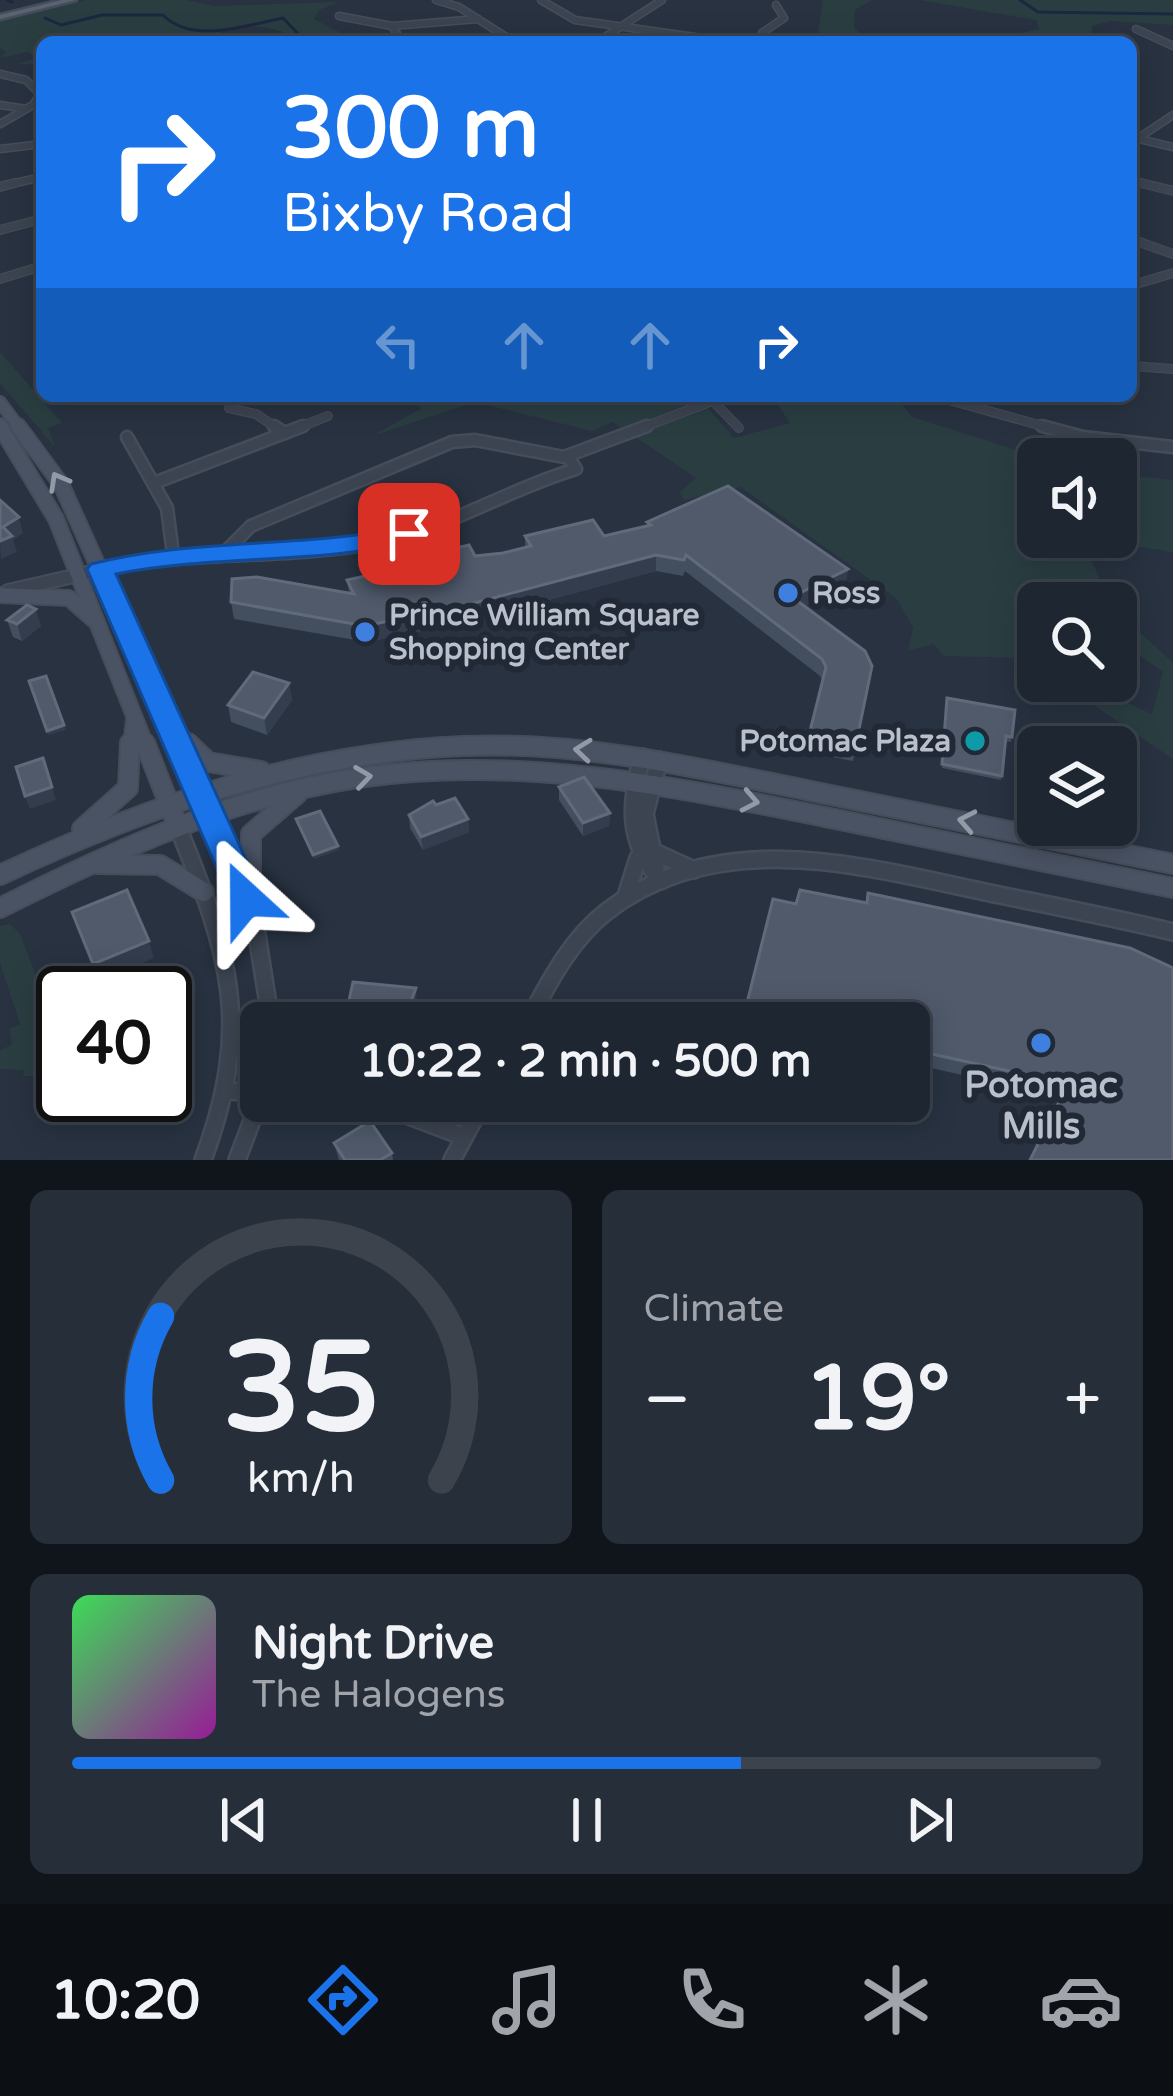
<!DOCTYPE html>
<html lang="en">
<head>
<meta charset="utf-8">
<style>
	body { margin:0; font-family:"Varela Round",sans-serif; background:#262e39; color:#f1f3f6; height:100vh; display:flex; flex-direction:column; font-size:45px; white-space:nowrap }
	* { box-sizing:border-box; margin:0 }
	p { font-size:39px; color:#a1a5ab }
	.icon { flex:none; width:66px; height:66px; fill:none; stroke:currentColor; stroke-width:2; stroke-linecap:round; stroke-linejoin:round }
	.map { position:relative; height:1160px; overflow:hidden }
	.side { display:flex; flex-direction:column; gap:30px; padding:30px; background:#10151b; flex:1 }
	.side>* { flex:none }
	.hud { position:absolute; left:36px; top:36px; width:1101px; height:366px; border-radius:18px; box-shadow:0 6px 30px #0003,0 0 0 3px #3c434d; background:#1a73e8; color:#fff; overflow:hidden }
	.tools { position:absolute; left:1017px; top:438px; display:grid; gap:24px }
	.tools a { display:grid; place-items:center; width:120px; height:120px; border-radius:18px; background:#1e2631; box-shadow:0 6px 30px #0003,0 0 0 3px #3c434d; font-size:60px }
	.speed { position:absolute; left:36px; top:966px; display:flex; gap:24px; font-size:60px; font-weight:700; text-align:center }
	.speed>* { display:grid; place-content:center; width:156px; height:156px; border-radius:50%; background:#1e2631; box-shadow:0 6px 30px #0003,0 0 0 3px #3c434d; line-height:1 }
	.speed .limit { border:6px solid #111; border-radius:18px; background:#fff; color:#111 }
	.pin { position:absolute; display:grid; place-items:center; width:102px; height:102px; color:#fff; margin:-51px; border-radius:24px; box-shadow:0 6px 18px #0006 }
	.me { position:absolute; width:132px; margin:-66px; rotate:336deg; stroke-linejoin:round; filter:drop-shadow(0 0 9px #0008) }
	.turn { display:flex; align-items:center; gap:42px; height:252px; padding:0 48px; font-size:54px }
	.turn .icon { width:156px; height:156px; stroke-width:2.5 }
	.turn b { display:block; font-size:84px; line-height:102px }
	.lanes { display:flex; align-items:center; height:114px; padding:0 48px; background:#0003; justify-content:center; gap:60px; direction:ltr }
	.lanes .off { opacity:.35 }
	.big { font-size:90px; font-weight:700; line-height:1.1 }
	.side .tile { flex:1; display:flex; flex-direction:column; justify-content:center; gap:18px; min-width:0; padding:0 42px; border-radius:18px; background:#262e39 }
	.side .dial { align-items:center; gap:0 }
	.dial svg { height:312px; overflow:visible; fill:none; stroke:#3c434d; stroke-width:7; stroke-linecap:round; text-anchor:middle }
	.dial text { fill:#f1f3f6; stroke:none }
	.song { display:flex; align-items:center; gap:36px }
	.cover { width:144px; height:144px; border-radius:18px; background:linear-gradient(135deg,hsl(130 70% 55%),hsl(300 70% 35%)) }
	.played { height:12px; border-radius:6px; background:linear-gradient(90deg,#1a73e8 65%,#3c434d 65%) }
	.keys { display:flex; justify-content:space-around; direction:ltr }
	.heat { display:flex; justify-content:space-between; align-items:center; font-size:66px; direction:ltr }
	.side .tiles { flex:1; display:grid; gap:30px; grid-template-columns:1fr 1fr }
	.tile:last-child { grid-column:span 2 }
	.trip { position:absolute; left:240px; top:1002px; width:690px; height:120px; border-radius:18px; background:#1e2631; box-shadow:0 6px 30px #0003,0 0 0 3px #3c434d; font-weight:700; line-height:120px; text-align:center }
	.tab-bar { display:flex; height:192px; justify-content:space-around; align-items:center; background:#0c0f14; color:#a1a5ab }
	.tab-bar .icon { width:84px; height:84px }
	.tab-bar .current { color:#1a73e8 }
	.tab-bar b { font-size:54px; color:#f1f3f6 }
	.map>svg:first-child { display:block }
	.green { fill:#2a3e42 }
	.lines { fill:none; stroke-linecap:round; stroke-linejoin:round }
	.stream { stroke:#1b283f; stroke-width:3 }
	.minor-far2-casing { stroke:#464d5a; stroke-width:9 }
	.minor-far1-casing { stroke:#464d5a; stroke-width:10 }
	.minor-casing { stroke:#464d5a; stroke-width:15 }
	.tertiary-far1-casing { stroke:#464d5a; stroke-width:16 }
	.tertiary-casing { stroke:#464d5a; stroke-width:20 }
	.secondary-far2-casing { stroke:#464d5a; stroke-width:14 }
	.secondary-far1-casing { stroke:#464d5a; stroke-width:18 }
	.secondary-casing { stroke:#464d5a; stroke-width:22 }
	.primary-casing { stroke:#464d5a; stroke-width:5 }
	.minor-far2 { stroke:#3c4451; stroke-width:6 }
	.minor-far1 { stroke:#3c4451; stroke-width:8 }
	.minor { stroke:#3c4451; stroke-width:10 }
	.tertiary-far1 { stroke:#3c4451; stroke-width:12 }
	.tertiary { stroke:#3c4451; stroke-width:15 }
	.secondary-far2 { stroke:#4a5364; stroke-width:10 }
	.secondary-far1 { stroke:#4a5364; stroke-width:14 }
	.secondary { stroke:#4a5364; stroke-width:18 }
	.primary { fill:#5a6371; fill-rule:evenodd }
	.wall { fill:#434e5f }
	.shaded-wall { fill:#333d4e }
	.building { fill:#505a6b; stroke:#606a7a; stroke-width:3 }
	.oneway { stroke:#9299a7 }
	.route { fill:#1a73e8; stroke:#114b97; stroke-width:3 }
	.shop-dot { fill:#3f7fe0; stroke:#212936; stroke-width:4.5 }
	.culture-dot { fill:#0f9aa8; stroke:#212936; stroke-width:4.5 }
	.labels { text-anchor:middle; stroke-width:12; stroke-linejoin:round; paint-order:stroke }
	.poi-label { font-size:30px; font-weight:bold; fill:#b9bfcb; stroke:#212936; text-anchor:start }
	.near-poi-label { font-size:36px; font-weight:bold; fill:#b9bfcb; stroke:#212936 }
</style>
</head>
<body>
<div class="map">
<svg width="1173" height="1160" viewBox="0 0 1173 1160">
	<rect width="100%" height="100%" fill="#283241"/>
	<g class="green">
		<path d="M85,0h101l28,6 124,-4 -19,8 -5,9 44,23h-71l-5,-10c-23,-8 -49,-9 -71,5l2,5h-171v23l-24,-1 18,-6 -8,-6 -28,6 6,-6 -6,-4v-28z"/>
		<path d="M823,0h49l-17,10 -1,17 13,15 -50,-2z"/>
		<path d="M919,0h254v25l-63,-4 -18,5v7l12,9h-127l62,-13 -3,-9z"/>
		<path d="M0,352l62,71 -14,5 7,19 -55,-64z"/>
		<path d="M399,396l29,4 270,-4 36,42 56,-15 -18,-27h123l17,21 133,42h-7v78h78v-63l57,6v72l-82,-12 1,22 19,41h-73v23l-10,7 -1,19 11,15 -13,-9 -81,-2 -11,-12 -25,7 5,-23 -16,-29 -156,-112 -57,13 -4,-8 16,-14 -83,-56 -21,9 -117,-29 -103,34 50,-28z"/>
		<path d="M1116,610l57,53v96l-115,-78h21l73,33 11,-42 -47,-34z"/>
		<path d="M10,924l10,10 43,111v32l-40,-1 2,-6 -25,-1v-18l12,-7 -3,-15 11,-5 -20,-61v-37z"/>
	</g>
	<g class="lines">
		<g class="stream">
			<path d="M7,0l5,2"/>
			<path d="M1020,0l18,12 135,2"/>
			<path d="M45,18l16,7 41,-10h61c30,30 83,10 120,3l23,24"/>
		</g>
		<g class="minor-far2-casing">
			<g id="minor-far2">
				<path d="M436,0l23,7 55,35"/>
				<path d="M541,0l34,20 155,22"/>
				<path d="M339,16l53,10 86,-7"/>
				<path d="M392,26l10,16"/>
				<path d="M1136,29l37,17"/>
				<path d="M597,42l65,-42"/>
				<path d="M761,42l1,-9 22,-15 -8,-13"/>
				<path d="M0,74l26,6 14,14 -7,11 -33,19"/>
				<path d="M0,105l26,4"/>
				<path d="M1135,138l38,9"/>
				<path d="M1137,139l36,-24"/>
				<path d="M0,149l42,-5"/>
				<path d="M1131,181l23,5"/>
				<path d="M2,186l40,-9"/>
			</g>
		</g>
		<g class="minor-far1-casing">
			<g id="minor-far1">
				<path d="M1141,183l32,8"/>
				<path d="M0,187l15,-4"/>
				<path d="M0,230l42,-11"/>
				<path d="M1131,239l42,15"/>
				<path d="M0,279l42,-13"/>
				<path d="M1133,285l40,-12"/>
				<path d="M1131,366l42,3"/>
				<path d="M935,396l118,33"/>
				<path d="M710,398l29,30"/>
				<path d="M229,408l27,6 22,15"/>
				<path d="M295,429l33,-13"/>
				<path d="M639,429l73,-28"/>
			</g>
		</g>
		<g class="minor-casing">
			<g id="minor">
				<path d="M274,426l11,7"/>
				<path d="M1042,426l41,11 90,10"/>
				<path d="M127,437l40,71 6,46"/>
				<path d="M154,483l149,-57"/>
				<path d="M226,551l25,-25 201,-84 23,-2 89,17 83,-31"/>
				<path d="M100,570c91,-20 185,-10 276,-27 70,-13 132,-54 200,-74l-8,-12"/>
			</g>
		</g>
		<g class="tertiary-far1-casing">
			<path id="tertiary-far1" d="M8,591l92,-21"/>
		</g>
		<g class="tertiary-casing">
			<g id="tertiary">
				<path d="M642,757c-13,48 -15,85 19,124"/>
				<path d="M209,815l46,107 16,101"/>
				<path d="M178,827c52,129 75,197 25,333"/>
				<path d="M648,849l46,21"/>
				<path d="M656,869l-11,-55 14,-54"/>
				<path d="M626,896l12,-38"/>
				<path d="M527,1023c21,-39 43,-83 79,-111 111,-86 254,-47 379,-20 63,13 126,25 188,40"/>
				<path d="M226,1091l35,2"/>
				<path d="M347,1101l46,9 71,27"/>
				<path d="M237,1160l24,-63"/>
				<path d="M452,1160l32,-59"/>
			</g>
		</g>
		<g class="secondary-far2-casing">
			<path id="secondary-far2" d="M0,402l20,27"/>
		</g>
		<g class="secondary-far1-casing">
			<g id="secondary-far1">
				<path d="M0,426l56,93 90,227"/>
				<path d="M18,426l43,58 118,262"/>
				<path d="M0,595l69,3 25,22"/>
				<path d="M177,732l14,14"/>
				<path d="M131,746l3,-26"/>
				<path d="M463,746h54"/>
			</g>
		</g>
		<g class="secondary-casing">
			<g id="secondary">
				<path d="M145,743l33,84"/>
				<path d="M177,743l24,53"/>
				<path d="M188,743l20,19 53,9"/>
				<path d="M82,829l46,-41 2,-45"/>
				<path d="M98,864l62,1 44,27"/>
				<path d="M0,875c147,-69 299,-122 463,-129 116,-5 230,21 343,44 122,25 245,49 367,74"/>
				<path d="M0,908c113,-57 231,-111 357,-130 161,-24 320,9 478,41 112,23 225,46 338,69"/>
				<path d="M251,910v-76l46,-40"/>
			</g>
		</g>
		<g class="primary-casing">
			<path id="primary" d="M62,0h14l-76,19v-4z"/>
		</g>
		<use href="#minor-far2" class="minor-far2"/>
		<use href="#minor-far1" class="minor-far1"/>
		<use href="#minor" class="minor"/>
		<use href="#tertiary-far1" class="tertiary-far1"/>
		<use href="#tertiary" class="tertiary"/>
		<use href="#secondary-far2" class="secondary-far2"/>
		<use href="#secondary-far1" class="secondary-far1"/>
		<use href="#secondary" class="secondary"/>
		<use href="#primary" class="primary"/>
	</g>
	<g class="wall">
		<path d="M647,522l201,47 -3,16 -40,21 67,60 -19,95 -46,-9 2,-17 14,-53 -3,-6 -135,-105 -2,5 -27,-5 -181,49 -108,22 -133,-23 -3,-17 118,-9 -2,-13 39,-9 -1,-6 118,-12 22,-5v-12h79l43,-10z"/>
		<path d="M7,620l34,6 -19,15 -9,-4z"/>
		<path d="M289,683l3,17 -25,35 -36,-13 -3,-17z"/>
		<path d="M947,698l68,12 -4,32 -6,-1 -4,39 -59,-12z"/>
		<path d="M559,787l51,26 -1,13 -26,10 -24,-36z"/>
		<path d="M436,805l32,14 1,13 -46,18 -13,-22 -1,-13z"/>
		<path d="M796,904l377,64 -112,129 -152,-34v-40h-166l1,-8z"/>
		<path d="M334,1143l58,10 1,7h-54z"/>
	</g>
	<g class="shaded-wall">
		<path d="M19,517l4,16 -10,7 4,12 -16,7 -1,-18 3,-14z"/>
		<path d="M656,555v16l-181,49 -108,22 -2,-16z"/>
		<path d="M848,569l-3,16 -55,28 2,-16z"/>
		<path d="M36,609l5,17 -19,15 -5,-17z"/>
		<path d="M289,683l3,17 -25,35 -3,-17z"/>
		<path d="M64,725l2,5 -18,5 -1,-4z"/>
		<path d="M52,787l4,13 -26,9 -5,-13z"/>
		<path d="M610,813l-1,13 -26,10v-13z"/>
		<path d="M468,819l1,13 -46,18 -2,-13z"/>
		<path d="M338,846l1,4 -25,9 -1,-4z"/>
		<path d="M149,941l5,17 -56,24 -5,-18z"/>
		<path d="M416,988l1,13 -8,22h-6z"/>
	</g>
	<g class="building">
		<path d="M728,486l120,83 -56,28 73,54 7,15 -16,78 -47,-9 17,-68 -4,-8 -136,-104 -2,5 -28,-5 -182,48 -109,23 -134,-24 1,-23 25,-2 97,17 -7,-14 41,-9 -3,-6 84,-20 6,11 28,-3 28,-7 -6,-10 68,-16 11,16 47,-11 -4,-3z"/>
		<path d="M0,500l19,17 -16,10 9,9 -12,5z"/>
		<path d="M27,605l9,4 -19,15 -10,-4z"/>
		<path d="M253,672l36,11 -25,35 -36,-13z"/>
		<path d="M46,676l18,49 -17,6 -18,-50z"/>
		<path d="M947,698l68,12 -3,27 -6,-1 -4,40 -60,-12z"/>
		<path d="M43,758l9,29 -27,9 -9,-29z"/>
		<path d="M584,777l26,36 -27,10 -24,-36z"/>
		<path d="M455,798l13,21 -47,18 -12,-22 24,-14 3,4z"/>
		<path d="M320,811l18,35 -25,9 -17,-36z"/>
		<path d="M127,890l22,51 -56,23 -21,-52z"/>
		<path d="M800,890l67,13 1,-10 262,55 43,20v192h-143l38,-76 -159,-35v-26h-63l-47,-10 -2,10h-19l-34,-8 29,-116 23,5z"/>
		<path d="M353,982l63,6 -13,35h-59z"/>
		<path d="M370,1121l22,32 -12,7h-35l-11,-17z"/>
	</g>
	<defs><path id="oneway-chevron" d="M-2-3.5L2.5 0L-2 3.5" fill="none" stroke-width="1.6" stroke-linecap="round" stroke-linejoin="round" transform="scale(3)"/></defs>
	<g class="oneway">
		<use href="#oneway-chevron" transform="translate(58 481) rotate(-119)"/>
		<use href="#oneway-chevron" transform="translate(583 750) rotate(-174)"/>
		<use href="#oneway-chevron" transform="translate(363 777) rotate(-8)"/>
		<use href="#oneway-chevron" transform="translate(750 801) rotate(11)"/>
		<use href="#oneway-chevron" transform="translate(967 821) rotate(-169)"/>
	</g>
	<path class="route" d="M409,526l13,8 -4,6c-99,25 -202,14 -302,34l148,325 -5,9h-25l-147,-339 4,-5c105,-27 213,-15 318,-38z"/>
	<g class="shop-dot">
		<circle cx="788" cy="593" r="12"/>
		<circle cx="365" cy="632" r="12"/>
		<circle cx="1041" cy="1043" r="12"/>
	</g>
	<circle class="culture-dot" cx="975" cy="741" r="12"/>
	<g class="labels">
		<g class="poi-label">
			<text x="812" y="603">Ross</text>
			<text x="389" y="625">Prince William Square<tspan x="389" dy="34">Shopping Center</tspan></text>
			<text x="951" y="751" text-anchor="end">Potomac Plaza</text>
		</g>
		<g class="near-poi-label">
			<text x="1041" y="1097">Potomac<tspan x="1041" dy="41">Mills</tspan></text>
		</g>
	</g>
</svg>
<div class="tools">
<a><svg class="icon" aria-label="sound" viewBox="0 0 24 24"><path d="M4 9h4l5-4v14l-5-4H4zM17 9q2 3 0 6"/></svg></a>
<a><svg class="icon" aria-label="search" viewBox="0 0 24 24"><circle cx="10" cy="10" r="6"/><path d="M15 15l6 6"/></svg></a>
<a><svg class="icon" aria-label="layers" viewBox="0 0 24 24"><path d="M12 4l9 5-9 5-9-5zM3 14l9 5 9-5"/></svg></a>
</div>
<div class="speed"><div class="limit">40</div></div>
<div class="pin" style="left:409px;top:534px;background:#d93025"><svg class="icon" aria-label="arrive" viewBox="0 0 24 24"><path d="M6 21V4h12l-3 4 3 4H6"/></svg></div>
<svg class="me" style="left:246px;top:899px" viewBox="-20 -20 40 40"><path d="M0-17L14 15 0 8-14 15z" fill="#1a73e8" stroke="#fff" stroke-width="4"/></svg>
<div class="trip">10:22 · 2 min · 500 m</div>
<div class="hud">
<div class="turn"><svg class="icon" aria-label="right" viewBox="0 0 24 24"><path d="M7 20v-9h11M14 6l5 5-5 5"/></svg><div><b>300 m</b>Bixby Road</div></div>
<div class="lanes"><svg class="icon off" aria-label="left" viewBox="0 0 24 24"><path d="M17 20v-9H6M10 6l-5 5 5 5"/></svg><svg class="icon off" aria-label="ahead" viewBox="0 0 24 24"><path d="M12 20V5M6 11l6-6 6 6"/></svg><svg class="icon off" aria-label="ahead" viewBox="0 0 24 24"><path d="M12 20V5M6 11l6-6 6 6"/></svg><svg class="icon" aria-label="right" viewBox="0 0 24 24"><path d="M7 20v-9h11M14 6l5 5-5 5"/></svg></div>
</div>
</div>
<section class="side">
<div class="tiles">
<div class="tile dial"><svg viewBox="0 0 100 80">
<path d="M14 69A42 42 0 1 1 86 69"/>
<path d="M14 69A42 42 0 0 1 14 27" stroke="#1a73e8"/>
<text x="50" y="56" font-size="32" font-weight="700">35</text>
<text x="50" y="72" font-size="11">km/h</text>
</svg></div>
<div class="tile"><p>Climate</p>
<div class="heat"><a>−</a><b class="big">19°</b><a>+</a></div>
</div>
<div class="tile">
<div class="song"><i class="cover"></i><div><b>Night Drive</b><p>The Halogens</p></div></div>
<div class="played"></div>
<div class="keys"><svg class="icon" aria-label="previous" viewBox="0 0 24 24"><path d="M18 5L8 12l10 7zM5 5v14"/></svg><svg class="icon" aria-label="pause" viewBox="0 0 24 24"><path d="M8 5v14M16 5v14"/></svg><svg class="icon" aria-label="next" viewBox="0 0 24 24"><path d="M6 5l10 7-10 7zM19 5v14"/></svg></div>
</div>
</div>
</section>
<nav class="tab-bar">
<b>10:20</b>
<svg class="icon current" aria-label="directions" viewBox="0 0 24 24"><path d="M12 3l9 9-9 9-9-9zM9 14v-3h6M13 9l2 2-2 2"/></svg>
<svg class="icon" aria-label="music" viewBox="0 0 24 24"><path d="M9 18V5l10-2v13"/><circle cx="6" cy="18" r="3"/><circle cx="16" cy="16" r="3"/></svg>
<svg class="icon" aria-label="phone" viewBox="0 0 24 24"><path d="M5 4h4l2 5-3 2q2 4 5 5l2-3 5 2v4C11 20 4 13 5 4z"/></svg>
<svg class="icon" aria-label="climate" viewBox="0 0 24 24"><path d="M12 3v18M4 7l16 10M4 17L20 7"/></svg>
<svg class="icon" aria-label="car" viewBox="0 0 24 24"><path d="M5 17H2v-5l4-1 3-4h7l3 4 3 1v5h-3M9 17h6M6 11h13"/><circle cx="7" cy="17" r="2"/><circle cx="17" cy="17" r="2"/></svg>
</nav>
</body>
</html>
